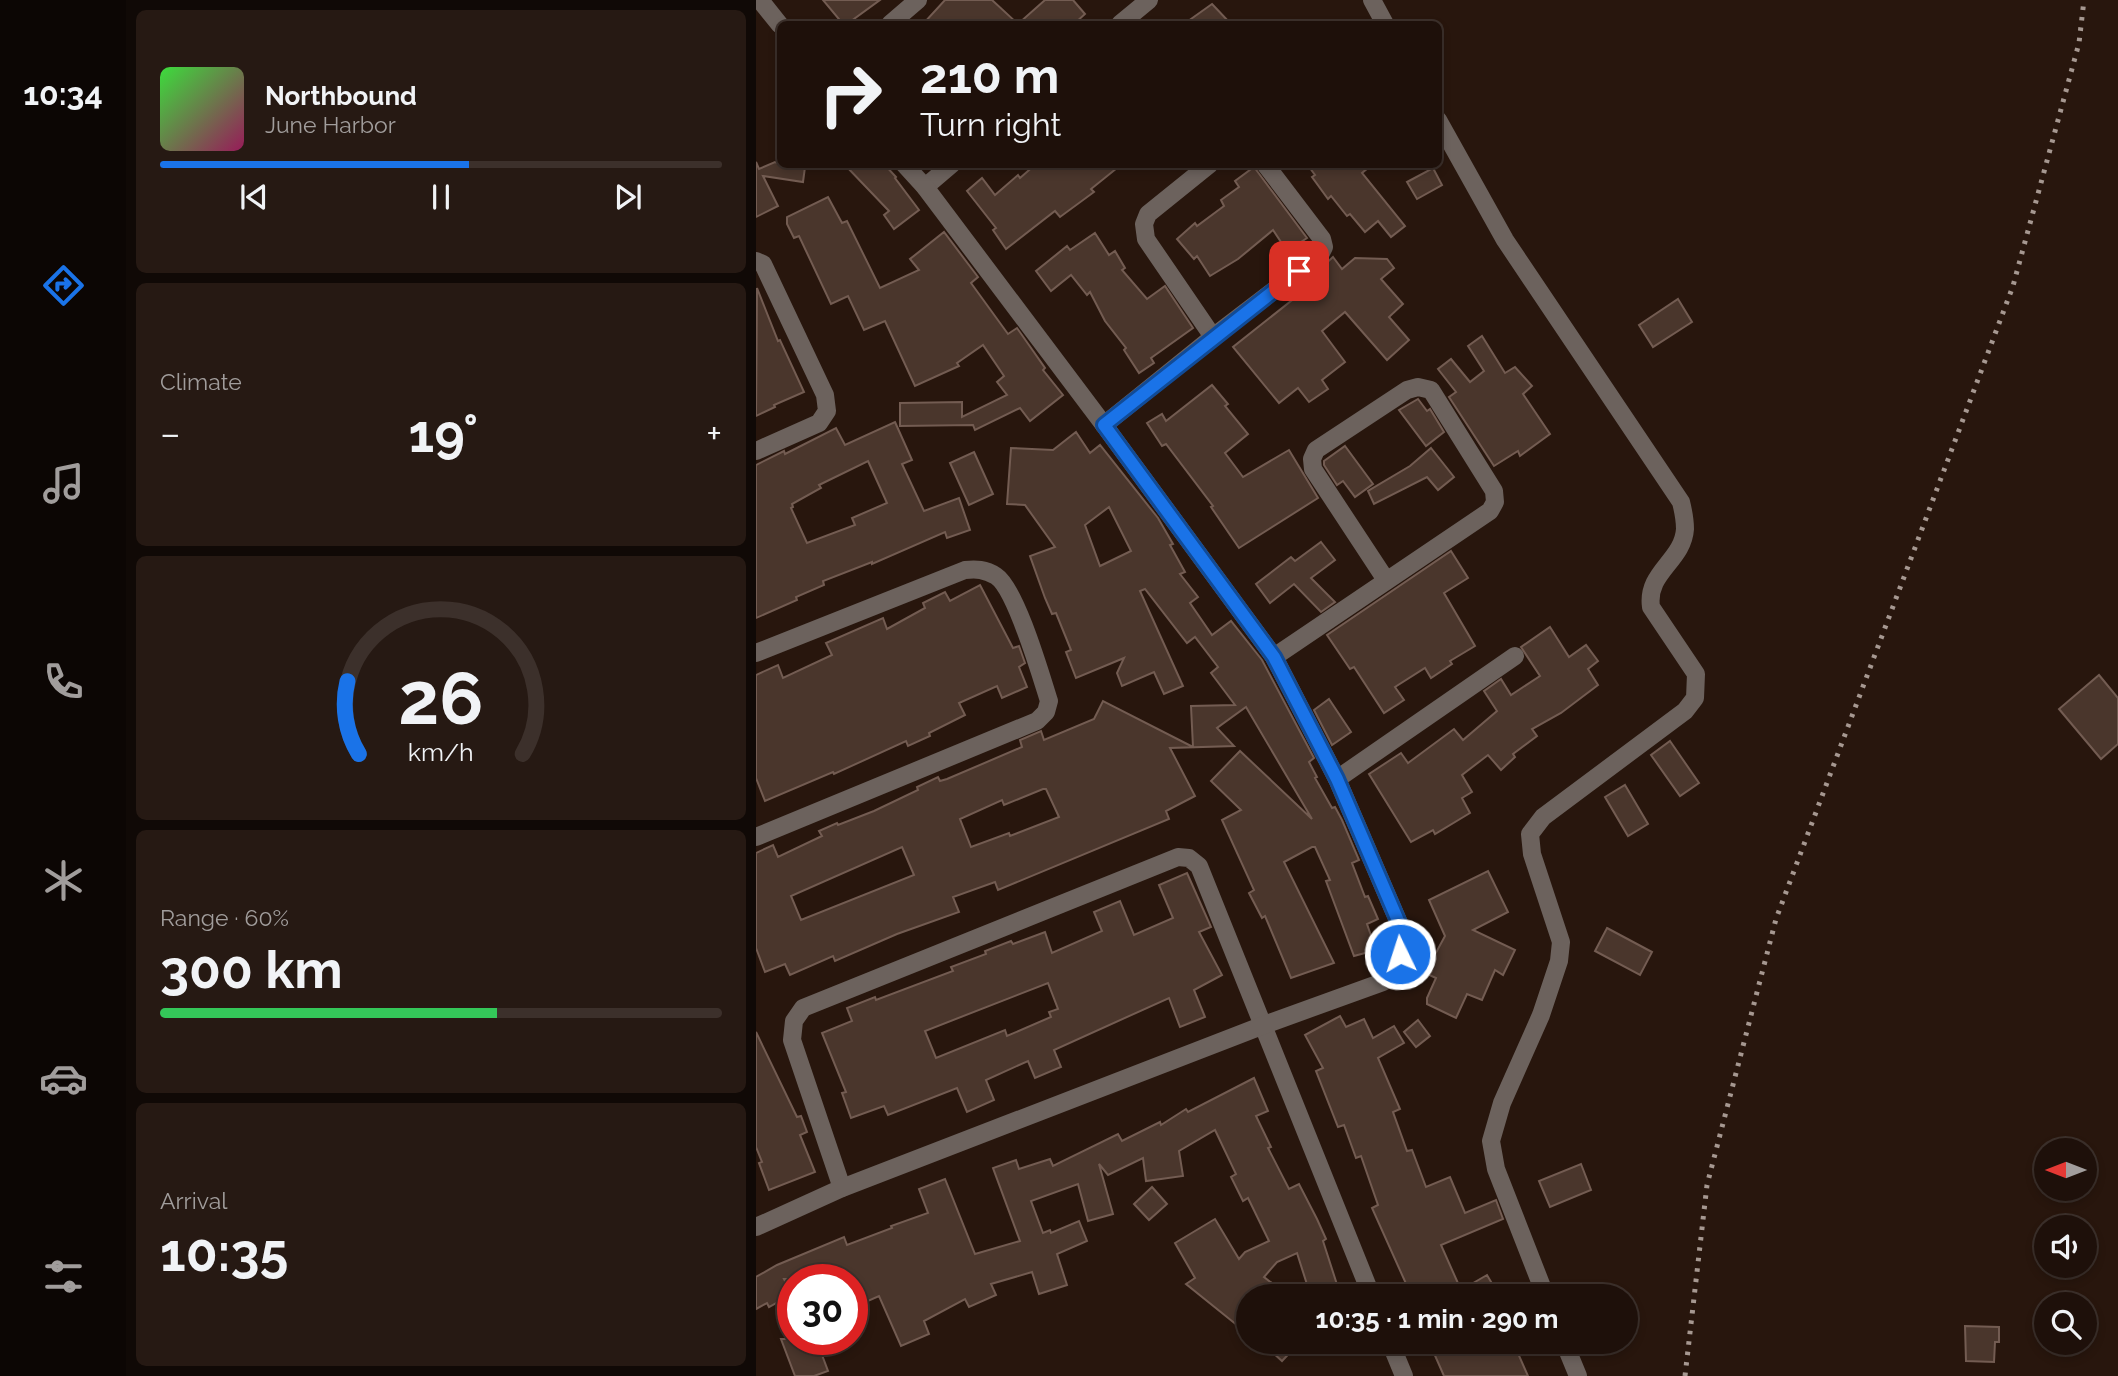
<!DOCTYPE html>
<html lang="en">
<head>
<meta charset="utf-8">
<style>
	body { margin:0; font-family:Raleway,sans-serif; background:#261913; color:#f1f3f6; height:100vh; display:flex; flex-direction:column; font-size:26px; white-space:nowrap }
	* { box-sizing:border-box; margin:0 }
	p { font-size:23px; color:#a19d9c }
	.icon { flex:none; width:38px; height:38px; fill:none; stroke:currentColor; stroke-width:2; stroke-linecap:round; stroke-linejoin:round }
	.map { position:relative; flex:1; overflow:hidden }
	.sheet { display:flex; flex-direction:column; gap:10px; padding:10px; background:#100906; width:630px }
	.sheet>* { flex:none }
	.top-card { position:absolute; left:21px; top:21px; width:665px; height:147px; border-radius:10px; box-shadow:0 4px 10px #0003,0 0 0 2px #3c302b; background:#1e100a; color:#f1f3f6; overflow:hidden }
	.needle { width:46px; rotate:270deg }
	.fabs { position:absolute; left:1278px; top:1138px; display:grid; gap:14px }
	.fabs a { display:grid; place-items:center; width:63px; height:63px; border-radius:50%; background:#1e100a; box-shadow:0 4px 10px #0003,0 0 0 2px #3c302b; font-size:35px }
	.speed { position:absolute; left:21px; top:1264px; display:flex; gap:14px; font-size:35px; font-weight:700; text-align:center }
	.speed>* { display:grid; place-content:center; width:91px; height:91px; border-radius:50%; background:#1e100a; box-shadow:0 4px 10px #0003,0 0 0 2px #3c302b; line-height:1 }
	.speed .limit { border:10px solid #d22; background:#fff; color:#111 }
	.pin { position:absolute; display:grid; place-items:center; width:60px; height:60px; color:#fff; margin:-30px; border-radius:14px; box-shadow:0 4px 10px #0006 }
	.me { position:absolute; width:77px; margin:-38px; rotate:356deg; stroke-linejoin:round; filter:drop-shadow(0 0 5px #0008) }
	.turn { display:flex; align-items:center; gap:24px; height:147px; padding:0 28px; font-size:32px }
	.turn .icon { width:91px; height:91px; stroke-width:2.5 }
	.turn b { display:block; font-size:49px; line-height:60px }
	.big { font-size:52px; font-weight:700; line-height:1.1 }
	.sheet .widget { flex:1; display:flex; flex-direction:column; justify-content:center; gap:10px; min-width:0; padding:0 24px; border-radius:10px; background:#261913 }
	.sheet .dial { align-items:center; gap:0 }
	.dial svg { height:182px; overflow:visible; fill:none; stroke:#3c302b; stroke-width:7; stroke-linecap:round; text-anchor:middle }
	.dial text { fill:#f1f3f6; stroke:none }
	.song { display:flex; align-items:center; gap:21px }
	.cover { width:84px; height:84px; border-radius:10px; background:linear-gradient(135deg,hsl(120 70% 55%),hsl(330 70% 35%)) }
	.played { height:7px; border-radius:4px; background:linear-gradient(90deg,#1a73e8 55%,#3c302b 55%) }
	.keys { display:flex; justify-content:space-around; direction:ltr }
	.heat { display:flex; justify-content:space-between; align-items:center; font-size:38px; direction:ltr }
	.charge { height:10px; border-radius:5px; background:linear-gradient(90deg,#34c759 60%,#3c302b 0) }
	.trip { position:absolute; left:480px; top:1284px; width:402px; height:70px; border-radius:35px; background:#1e100a; box-shadow:0 4px 10px #0003,0 0 0 2px #3c302b; font-weight:700; line-height:70px; text-align:center }
	main { display:flex; flex:1; min-height:0 }
	.dock { display:flex; flex-direction:column; width:126px; justify-content:space-around; align-items:center; background:#0c0604; color:#a19d9c }
	.dock .icon { width:49px; height:49px }
	.dock .selected { color:#1a73e8 }
	.dock b { font-size:32px; color:#f1f3f6 }
	.map>svg:first-child { display:block }
	.building { fill:#4a362c; stroke:#735c52; stroke-width:2; fill-rule:evenodd }
	.lines { fill:none; stroke-linecap:round; stroke-linejoin:round }
	.minor { stroke:#6c625d; stroke-width:18 }
	.rail { stroke:#a69891; stroke-width:5; stroke-dasharray:3.5 7; stroke-linecap:butt }
	.route-casing { stroke:#114b97; stroke-width:18 }
	.route { stroke:#1a73e8; stroke-width:12 }
</style>
</head>
<body>
<main>
<nav class="dock">
<b>10:34</b>
<svg class="icon selected" aria-label="directions" viewBox="0 0 24 24"><path d="M12 3l9 9-9 9-9-9zM9 14v-3h6M13 9l2 2-2 2"/></svg>
<svg class="icon" aria-label="music" viewBox="0 0 24 24"><path d="M9 18V5l10-2v13"/><circle cx="6" cy="18" r="3"/><circle cx="16" cy="16" r="3"/></svg>
<svg class="icon" aria-label="phone" viewBox="0 0 24 24"><path d="M5 4h4l2 5-3 2q2 4 5 5l2-3 5 2v4C11 20 4 13 5 4z"/></svg>
<svg class="icon" aria-label="climate" viewBox="0 0 24 24"><path d="M12 3v18M4 7l16 10M4 17L20 7"/></svg>
<svg class="icon" aria-label="car" viewBox="0 0 24 24"><path d="M5 17H2v-5l4-1 3-4h7l3 4 3 1v5h-3M9 17h6M6 11h13"/><circle cx="7" cy="17" r="2"/><circle cx="17" cy="17" r="2"/></svg>
<svg class="icon" aria-label="filters" viewBox="0 0 24 24"><path d="M4 7h16M4 17h16"/><circle cx="9" cy="7" r="2"/><circle cx="15" cy="17" r="2"/></svg>
</nav>
<section class="sheet">
<div class="widget">
<div class="song"><i class="cover"></i><div><b>Northbound</b><p>June Harbor</p></div></div>
<div class="played"></div>
<div class="keys"><svg class="icon" aria-label="previous" viewBox="0 0 24 24"><path d="M18 5L8 12l10 7zM5 5v14"/></svg><svg class="icon" aria-label="pause" viewBox="0 0 24 24"><path d="M8 5v14M16 5v14"/></svg><svg class="icon" aria-label="next" viewBox="0 0 24 24"><path d="M6 5l10 7-10 7zM19 5v14"/></svg></div>
</div>
<div class="widget"><p>Climate</p>
<div class="heat"><a>−</a><b class="big">19°</b><a>+</a></div>
</div>
<div class="widget dial"><svg viewBox="0 0 100 80">
<path d="M14 69A42 42 0 1 1 86 69"/>
<path d="M14 69A42 42 0 0 1 9 37" stroke="#1a73e8"/>
<text x="50" y="56" font-size="32" font-weight="700">26</text>
<text x="50" y="72" font-size="11">km/h</text>
</svg></div>
<div class="widget"><p>Range · 60%</p><b class="big">300 km</b><div class="charge"></div></div>
<div class="widget"><p>Arrival</p><b class="big">10:35</b></div>
</section>
<div class="map">
<svg width="1362" height="1376" viewBox="0 0 1362 1376">
	<rect width="100%" height="100%" fill="#28160d"/>
	<g class="building">
		<path d="M67,0h57l-33,24h-4z"/>
		<path d="M189,0h47l26,24 27,-24h28l12,14 -11,10h-151z"/>
		<path d="M456,4l19,20h-47z"/>
		<path d="M0,162l3,7 16,-7 5,2 25,3 -2,15 -40,-6 15,30 -22,11z"/>
		<path d="M88,164h40l12,13 -1,1 24,32 -25,19 -10,-14 5,-4z"/>
		<path d="M280,164h86l-31,25 3,3 -34,25 -5,-6 -49,38 -13,-19 3,-2 -29,-37 15,-13 13,17 23,-20 2,3z"/>
		<path d="M551,164h66l-11,9 43,53 -14,11 -13,-16 -13,11 -15,-18 -3,2 -16,-20 -3,3 -16,-22 3,-2z"/>
		<path d="M498,167l53,71 -20,13 -14,-21 -35,29 -28,17 -13,-20 -3,3 -17,-20 18,-16 2,3 27,-20 -3,-6 18,-13 -4,-6z"/>
		<path d="M677,168l9,17 -25,14 -10,-17z"/>
		<path d="M72,197l14,26 5,-2 33,67 39,-18 -9,-11 34,-27 34,45 -7,6 37,51 9,-6 28,40 -2,2 20,25 -33,26 -10,-13 -45,22 -2,-5 -73,1v-23l62,-1v15l45,-22 -10,-13 7,-6 -21,-31 -26,18 2,3 -44,20 -30,-65 -21,9 -16,-34 -17,8 -32,-68 -5,2 -7,-14v-7z"/>
		<path d="M339,233l14,22 6,-4 10,17 -3,2 25,29 18,-13 28,42 -42,30 3,5 -15,10 -15,-23 2,-2 -21,-27 -15,-29 -3,3 -16,-20 -20,16 -15,-20 31,-25 3,4z"/>
		<path d="M577,257l9,12 13,-11 32,1 7,9 -13,11 22,25 -14,13 20,23 -22,20 -42,-48 -23,19 23,31 -23,18 6,9 -19,13 -11,-14 -19,15 -46,-56 68,-54 -3,-4z"/>
		<path d="M1,288l21,53 2,-1 24,52 -30,13 1,2 -19,9z"/>
		<path d="M922,299l14,23 -39,25 -14,-22z"/>
		<path d="M726,336l23,37 10,-6 17,19 -9,8 27,40 -30,22 -2,-5 -24,15 -45,-69 7,-5 -18,-23 13,-10 19,23 14,-11 -16,-25z"/>
		<path d="M456,385l16,19 -3,2 23,28 -23,19 18,24 46,-27 29,48 -79,50 -28,-41 2,-1 -47,-62 -4,2 -15,-23 15,-9 4,7z"/>
		<path d="M662,399l9,12 3,-2 14,23 -18,14 -27,-36z"/>
		<path d="M139,422l17,38 -10,4 22,47 35,-13 11,32 -23,8 -2,-6 -73,32v-2l-49,19 1,4 -28,12 1,3 -41,18v-153l28,-14 1,3 51,-26 9,17zM112,461l19,42 -35,15 3,7 -48,18 -16,-35 2,-1 -1,-3 29,-16 -2,-3z"/>
		<path d="M320,432l14,21 10,-8 58,73 15,26 -3,1 15,27 -5,2 18,23 -8,6 22,32 19,-14 31,39 52,98 -5,4 8,15 -2,1 17,30 3,-1 7,13 17,40 -7,3 13,34 3,-1 10,23 -11,5 9,26 -22,6 -28,-75 4,-1 -15,-33h-3l-28,15 50,101 -43,15 -26,-62 -3,2 -13,-25 5,-3 -32,-70 19,-10 -30,-29 29,-30 72,68 -66,-112 -29,21 17,18 -64,2 25,48 -29,15 3,8 -171,71 -3,-8 -42,15 6,15 -62,22 -62,27 -2,-5 -43,19 -5,-11 -20,8 -9,-24v-95l17,-8 5,12 44,-21 -3,-5 18,-8 1,2 36,-14 44,-21 -1,-3 21,-10 2,4 7,-2 75,-32 -2,-7 21,-9 3,9 50,-21 9,-18 90,46 -2,-41 44,-1 -24,-32 7,-6 -23,-30 -8,6 -42,-54 -5,2 43,95 -19,8 -10,-22 -32,14 -5,-13 7,-15 -48,20 -10,-26 5,-2 -15,-37 -4,1 -7,-16 -15,-42 25,-9 -30,-42 -18,-1 4,-56 42,2zM353,507l22,44 -31,15 -15,-41zM287,789h3l13,28 -49,19 -1,-3 -38,14 -11,-28 42,-19 2,5zM146,847l12,28 -113,45 -10,-24z"/>
		<path d="M589,446l28,38 -18,13 -12,-16 -6,4 -13,-20v-4z"/>
		<path d="M675,448l23,29 -16,13 -11,-13 -53,27 -6,-13 42,-25z"/>
		<path d="M218,452l19,42 -24,11 -19,-42z"/>
		<path d="M565,542l14,18 -24,18 24,24 -14,10 -27,-28 -24,19 -14,-19 35,-27 4,4z"/>
		<path d="M695,551l17,27 -24,15 31,53 -25,15 2,3 -21,14 -6,-10 -30,19 9,13 -20,13 -30,-46 -4,2 -23,-34z"/>
		<path d="M224,585l33,63 6,-2 6,17 -6,4 8,20 -25,11 -5,-12 -38,17 6,12 -36,18 1,3 -22,10 -2,-5 -72,33 -1,-2 -68,29 -9,-23v-103l22,-10 5,13 49,-23 -6,-12 57,-25 4,11 38,-21 -2,-5 22,-11 5,9z"/>
		<path d="M794,627l19,30 17,-12 12,16 -10,8 10,16 -37,28 -29,16 5,7 -24,18 2,3 -14,13 -13,-15 -26,20 10,17 -10,6 8,15 -35,21 -2,-4 -22,12 -42,-68 32,-21 7,10 46,-34 9,11 34,-29 -13,-20 17,-12 10,16 29,-19 -19,-29z"/>
		<path d="M1343,675l19,23v46l-17,15 -42,-50z"/>
		<path d="M573,699l22,33 -19,13 -18,-35z"/>
		<path d="M914,741l29,42 -19,13 -29,-41z"/>
		<path d="M869,785l23,39 -20,12 -23,-39z"/>
		<path d="M732,871l20,41 -35,18 42,20 -12,25 -8,-5 -13,30 -15,-6 -11,24 -29,-14v-6l9,-20 -11,-5 20,-37 -16,-36z"/>
		<path d="M431,873l24,54 -12,5 23,43 -28,15 11,27 -25,10 -11,-29 -115,52 7,17 -26,11 -7,-17 -42,19 8,20 -27,12 -10,-24 -69,27 -4,-9 -33,12 -9,-25 4,-1 -24,-59 30,-12 -5,-13 28,-11 1,3 77,-29 -2,-4 35,-13 -1,-3 26,-10 2,3 32,-12 7,21 50,-22 -8,-19 26,-11 14,34 39,-17 -14,-33zM292,983l10,26 -9,3 2,5 -44,19 -2,-6 -69,28 -11,-27z"/>
		<path d="M851,928l45,24 -12,23 -45,-24z"/>
		<path d="M584,1016l6,11 18,-8 9,19 21,-12 10,17 -26,15 22,51 -7,3 14,39 5,-1 14,37 24,-10 15,36 31,-13 7,19 -62,26 20,45 26,-15 13,22h-88l-40,-89 6,-3 -17,-49 -5,2 -12,-33 -6,2 -22,-56 7,-3 -18,-33z"/>
		<path d="M662,1020l12,16 -14,11 -12,-15z"/>
		<path d="M0,1032l41,85 4,-1 6,16 -7,3 15,37 -46,18 -10,-27 3,-1 -6,-15z"/>
		<path d="M498,1078l14,33 -12,5 15,31 -3,1 21,41 10,-5 18,35 9,20 -3,2 18,56h-30l-14,-44 -20,9 -13,15 26,20h-42v37l-62,-50 9,-6 -20,-35 40,-24 24,40 6,-7 24,-11 -21,-43 -5,3 -12,-24 5,-3 -21,-44 -36,21 4,25 -37,5 -3,-23 -35,17 -9,-11 14,50 -25,7 -10,-37 -47,17 12,32 7,-3 1,3 28,-12 8,20 -30,13 10,31 -28,9 -7,-22 -41,12 5,11 -27,12 -4,-8 -41,22 5,13 -28,12 -22,-50 -27,12v-29h-68l8,15 -23,13 -2,-4 -11,6v-32l21,-12 67,-28 3,8 45,-17 -1,-2 37,-13 -9,-24 26,-10 30,75 45,-13 -27,-73 23,-8 3,9 31,-10 3,7 65,-32 4,7 38,-19 1,3 25,-16 2,3z"/>
		<path d="M825,1164l10,26 -41,17 -11,-26z"/>
		<path d="M396,1187l15,17 -18,16 -15,-16z"/>
		<path d="M1209,1326l34,1v15h-4l-1,20 -28,-1z"/>
		<path d="M25,1339h35l12,32 -14,5h-19z"/>
		<path d="M505,1342h39l-18,19z"/>
		<path d="M673,1342h84l15,34h-84z"/>
	</g>
	<g class="lines">
		<g class="minor">
			<path d="M4,0l20,25"/>
			<path d="M616,0l13,24"/>
			<path d="M134,24l28,-24"/>
			<path d="M364,24l29,-24"/>
			<path d="M682,120l67,120 176,262c2,8 4,18 4,27 -2,32 -39,43 -34,78l45,67 -1,24 -10,13 -142,106 -13,17 2,20 29,88 -2,19 -18,54 -39,88 -11,38 5,28 50,128"/>
			<path d="M454,164l-62,50 -4,10 2,15 67,98"/>
			<path d="M169,187l27,-23"/>
			<path d="M0,261l7,3 62,131 2,16 -8,12 -63,28"/>
			<path d="M348,425l109,-88 107,-82 4,-8 -2,-8 -57,-75"/>
			<path d="M0,653l209,-83c11,-1 20,-1 31,6 20,13 45,100 53,125l-3,11 -9,9 -281,116"/>
			<path d="M518,657l216,-146 5,-9 -1,-11 -63,-101 -13,-3 -11,3 -91,60 -4,9 1,10 73,111"/>
			<path d="M581,779l178,-123"/>
			<path d="M86,1188l-50,-148 2,-19 9,-13 375,-151 11,1 10,8 173,431"/>
			<path d="M0,1227l86,-39 422,-163 119,-43 17,-28 -1,-31 -62,-144 -63,-122 -170,-232 -179,-238 -21,-23"/>
			<path d="M634,1342l14,34"/>
			<path d="M808,1342l14,34"/>
		</g>
		<path class="rail" d="M929,1376l22,-191 69,-266 237,-633 66,-243 5,-43"/>
	</g>
	<g class="lines">
		<g class="route-casing">
			<path id="route" d="M543,271l-195,154 170,232 63,122 62,144 1,31"/>
		</g>
		<use href="#route" class="route"/>
	</g>
</svg>
<div class="fabs">
<a><svg class="needle" viewBox="-14 -14 28 28"><path d="M0-13l5 13h-10z" fill="#e53935"/><path d="M0 13l5-13h-10z" fill="#a19d9c"/></svg></a>
<a><svg class="icon" aria-label="sound" viewBox="0 0 24 24"><path d="M4 9h4l5-4v14l-5-4H4zM17 9q2 3 0 6"/></svg></a>
<a><svg class="icon" aria-label="search" viewBox="0 0 24 24"><circle cx="10" cy="10" r="6"/><path d="M15 15l6 6"/></svg></a>
</div>
<div class="speed"><div class="limit">30</div></div>
<div class="pin" style="left:543px;top:271px;background:#d93025"><svg class="icon" aria-label="arrive" viewBox="0 0 24 24"><path d="M6 21V4h12l-3 4 3 4H6"/></svg></div>
<svg class="me" style="left:644px;top:954px" viewBox="-20 -20 40 40"><circle r="17" fill="#1a73e8" stroke="#fff" stroke-width="3"/><path d="M0-11L8 9 0 5-8 9z" fill="#fff"/></svg>
<div class="trip">10:35 · 1 min · 290 m</div>
<div class="top-card">
<div class="turn"><svg class="icon" aria-label="right" viewBox="0 0 24 24"><path d="M7 20v-9h11M14 6l5 5-5 5"/></svg><div><b>210 m</b>Turn right</div></div>
</div>
</div>
</main>
</body>
</html>
